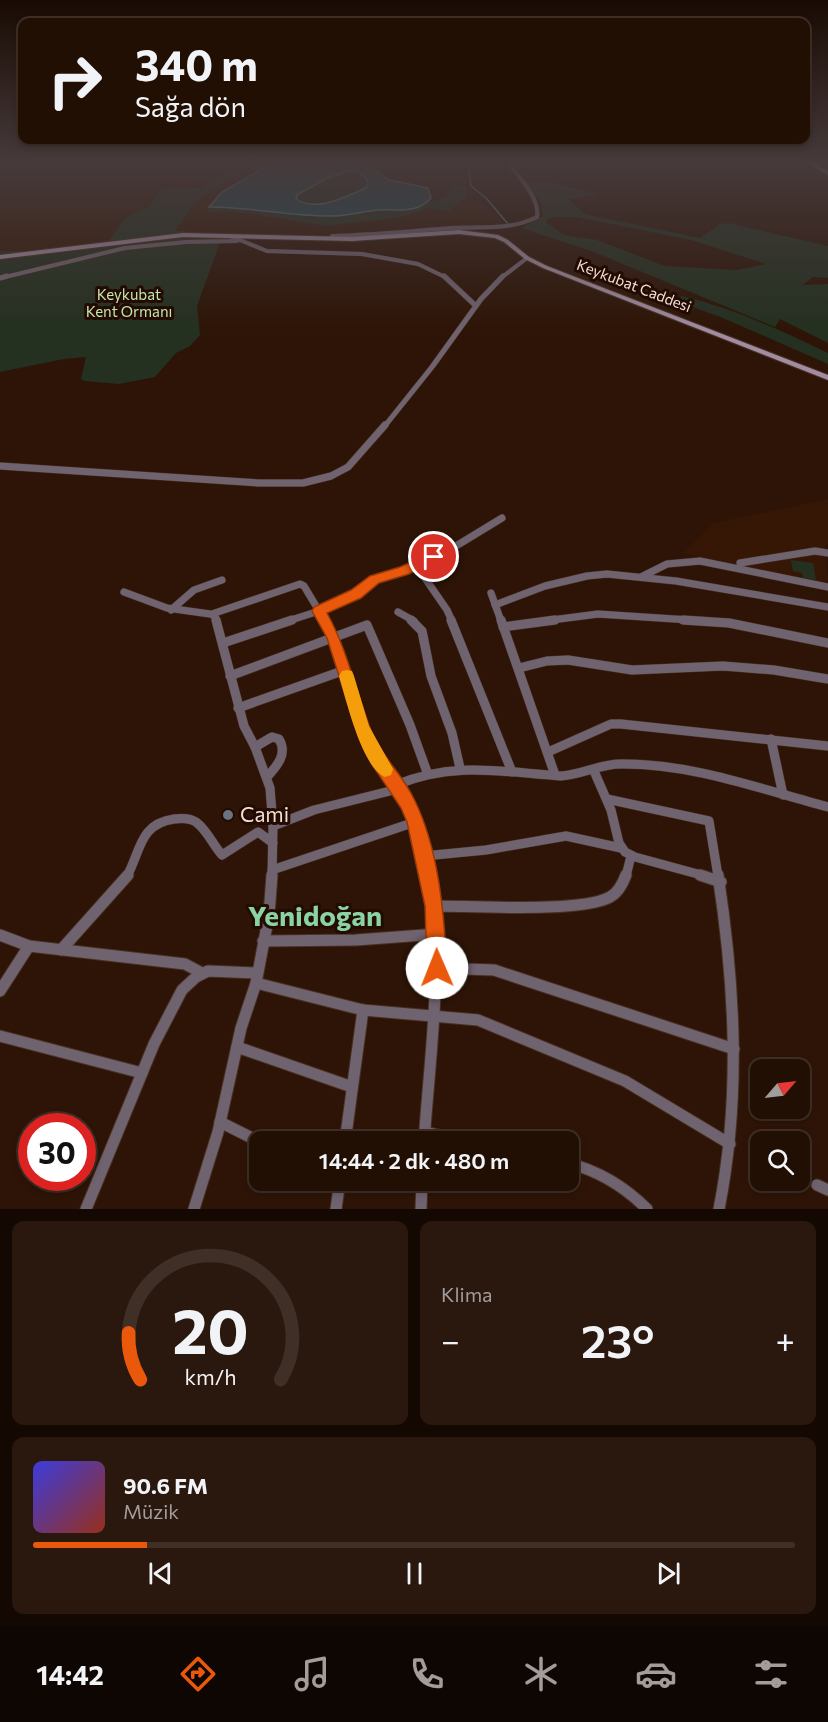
<!DOCTYPE html>
<html lang="tr">
<head>
<meta charset="utf-8">
<style>
	body { margin:0; font-family:Commissioner,sans-serif; background:#2a180e; color:#f1f3f6; height:100vh; display:flex; flex-direction:column; font-size:22px; white-space:nowrap }
	* { box-sizing:border-box; margin:0 }
	p { font-size:20px; color:#a29c9a }
	.icon { flex:none; width:33px; height:33px; fill:none; stroke:currentColor; stroke-width:2; stroke-linecap:round; stroke-linejoin:round }
	.map { position:relative; height:1209px; overflow:hidden }
	.sheet { display:flex; flex-direction:column; gap:12px; padding:12px; background:#130802; flex:1 }
	.sheet>* { flex:none }
	.top-card { position:absolute; left:18px; top:18px; width:792px; height:126px; border-radius:12px; box-shadow:0 3px 9px #0003,0 0 0 2px #3f2f26; background:#220f04; color:#f1f3f6; overflow:hidden }
	.needle { width:39px; rotate:62deg }
	.controls { position:absolute; left:750px; top:1059px; display:grid; gap:12px }
	.controls a { display:grid; place-items:center; width:60px; height:60px; border-radius:12px; background:#220f04; box-shadow:0 3px 9px #0003,0 0 0 2px #3f2f26; font-size:30px }
	.speed { position:absolute; left:18px; top:1113px; display:flex; gap:12px; font-size:30px; font-weight:700; text-align:center }
	.speed>* { display:grid; place-content:center; width:78px; height:78px; border-radius:50%; background:#220f04; box-shadow:0 3px 9px #0003,0 0 0 2px #3f2f26; line-height:1 }
	.speed .limit { border:9px solid #d22; background:#fff; color:#111 }
	.pin { position:absolute; display:grid; place-items:center; width:51px; height:51px; color:#fff; margin:-26px; border:3px solid #fff; border-radius:50%; box-shadow:0 2px 6px #0007 }
	.me { position:absolute; width:66px; margin:-33px; rotate:359deg; stroke-linejoin:round; filter:drop-shadow(0 0 4px #0008) }
	.turn { display:flex; align-items:center; gap:21px; height:126px; padding:0 18px; font-size:27px }
	.turn .icon { width:78px; height:78px; stroke-width:2.5 }
	.turn b { display:block; font-size:42px; line-height:51px }
	.big { font-size:45px; font-weight:600; line-height:1.1 }
	.sheet .card { flex:1; display:flex; flex-direction:column; justify-content:center; gap:9px; min-width:0; padding:0 21px; border-radius:12px; background:#2a180e }
	.sheet .dial { align-items:center; gap:0 }
	.dial svg { height:156px; overflow:visible; fill:none; stroke:#3f2f26; stroke-width:7; stroke-linecap:round; text-anchor:middle }
	.dial text { fill:#f1f3f6; stroke:none }
	.song { display:flex; align-items:center; gap:18px }
	.cover { width:72px; height:72px; border-radius:9px; background:linear-gradient(135deg,hsl(240 70% 55%),hsl(10 70% 35%)) }
	.played { height:6px; border-radius:3px; background:linear-gradient(90deg,#ea580c 15%,#3f2f26 15%) }
	.keys { display:flex; justify-content:space-around; direction:ltr }
	.heat { display:flex; justify-content:space-between; align-items:center; font-size:33px; direction:ltr }
	.sheet .tiles { flex:1; display:grid; gap:12px; grid-template-columns:1fr 1fr }
	.card:last-child { grid-column:span 2 }
	.trip { position:absolute; left:249px; top:1131px; width:330px; height:60px; border-radius:12px; background:#220f04; box-shadow:0 3px 9px #0003,0 0 0 2px #3f2f26; font-weight:600; line-height:60px; text-align:center }
	.dock { display:flex; height:96px; justify-content:space-around; align-items:center; background:#0e0602; color:#a29c9a }
	.dock .icon { width:42px; height:42px }
	.dock .on { color:#ea580c }
	.dock b { font-size:27px; color:#f1f3f6 }
	.map>svg:first-child { display:block }
	.built { fill:#361705 }
	.green { fill:#243020; fill-rule:evenodd }
	.water { fill:#1c4f59; stroke:#5c7a7e; stroke-width:1.5; fill-rule:evenodd }
	.lines { fill:none; stroke-linecap:round; stroke-linejoin:round }
	.stream { stroke:#5c7a7e; stroke-width:1.5 }
	.street-far4-casing { stroke:#483023; stroke-width:4.5 }
	.street-far3-casing { stroke:#483023; stroke-width:6 }
	.street-far2-casing { stroke:#483023; stroke-width:8 }
	.street-far1-casing { stroke:#483023; stroke-width:10 }
	.street-casing { stroke:#483023; stroke-width:13 }
	.secondary-casing { stroke:#483023; stroke-width:2 }
	.primary-casing { stroke:#483023; stroke-width:2 }
	.street-far4 { stroke:#706370; stroke-width:4 }
	.street-far3 { stroke:#706370; stroke-width:5 }
	.street-far2 { stroke:#706370; stroke-width:7 }
	.street-far1 { stroke:#706370; stroke-width:9 }
	.street { stroke:#706370; stroke-width:11 }
	.secondary { fill:#a18ca1; fill-rule:evenodd }
	.primary { fill:#c7acc7; fill-rule:evenodd }
	.route { fill:#ea580c; stroke:#983908; stroke-width:1.5 }
	.slow { fill:#f59e0b }
	.worship-dot { fill:#6b7280; stroke:#230b01; stroke-width:2 }
	.labels { text-anchor:middle; stroke-width:6; stroke-linejoin:round; paint-order:stroke }
	.far-street-label { font-size:15px; fill:#f1dfd6; stroke:#230b01 }
	.far-park-label { font-size:15px; fill:#c1e8b0; stroke:#230b01 }
	.near-poi-label { font-size:21px; fill:#f1dfd6; stroke:#230b01; text-anchor:start }
	.near-district-label { font-size:28px; font-weight:bold; fill:#89d3a4; stroke:#230b01 }
</style>
</head>
<body>
<div class="map">
<svg width="828" height="1209" viewBox="0 0 828 1209">
	<rect width="100%" height="100%" fill="#2d1406"/>
	<g class="built">
		<path d="M0,163h464l6,24 35,37 -71,3 -62,6 -211,3 -161,18z"/>
		<path d="M828,499v44l-3,5 3,37 -144,-32 30,-30z"/>
	</g>
	<g class="green">
		<path d="M248,164l6,1 -52,30 -27,35 47,7 -25,69 3,29 -10,11 -14,7 -21,24 -36,7 -34,-3 -4,-2 5,-22 -22,2 -64,13v-121h25l83,-10 19,-24 21,-10 14,-18 40,-1z"/>
		<path d="M351,171l12,4 5,7 -2,7c-19,7 -52,26 -71,9l2,-3c17,-10 34,-22 54,-24z"/>
		<path d="M550,182l50,12 -31,5 15,15 116,24 20,-14 9,-1 99,23v32l-15,-1 -10,8 25,-1v59l-48,-24 -5,8 -181,-75 -73,-24 22,-12 -2,-13 -14,-20zM555,217h22l114,23 75,24 -29,6 -72,-4 -68,-26 -33,-5 -18,-13 1,-3z"/>
		<path d="M454,185l12,2 1,9 -18,16 -18,-4 -34,10 -71,8 -81,-13 -39,-1 3,-5h36l75,9h21l35,-6 34,-1 36,-12 5,-10z"/>
		<path d="M681,296c50,11 101,35 147,57v11l-105,-46 -44,-16z"/>
		<path d="M791,560l22,3 3,17 -13,-2 -1,-5 -9,-2z"/>
	</g>
	<path class="water" d="M277,163h87l25,17 39,8 3,10c-13,16 -34,11 -52,12 -17,1 -33,7 -50,6 -40,0 -80,-9 -120,-9l13,-15 47,-27zM349,171c8,1 16,3 19,11l-2,6c-20,8 -49,25 -70,11l1,-4 28,-16z"/>
	<g class="lines">
		<g class="stream">
			<path d="M468,163l3,23 15,12 22,26"/>
			<path d="M818,163l10,6"/>
		</g>
		<g class="street-far4-casing">
			<g id="street-far4">
				<path d="M230,236l37,15 95,3 56,10 29,14"/>
				<path d="M332,236c40,-1 80,-5 119,-8 31,-2 58,3 86,-11 3,-19 -18,-40 -29,-54"/>
				<path d="M1,278l124,-30 61,-6 51,-1"/>
				<path d="M501,278l26,-20"/>
			</g>
		</g>
		<g class="street-far3-casing">
			<g id="street-far3">
				<path d="M444,276l32,30"/>
				<path d="M0,278l7,-2"/>
				<path d="M384,427l48,-60 49,-68 22,-23"/>
			</g>
		</g>
		<g class="street-far2-casing">
			<g id="street-far2">
				<path d="M0,466l259,17h44l28,-7 17,-9 37,-42"/>
				<path d="M740,563l75,-12 13,2"/>
				<path d="M416,565l31,45 5,11"/>
				<path d="M641,577l26,-13 33,-3 128,26"/>
				<path d="M124,592l43,16 43,6 5,2 1,5"/>
				<path d="M491,593l10,28"/>
				<path d="M495,605l50,-19 42,-10 20,-2 69,7 152,26"/>
				<path d="M171,610l23,-20 28,-10"/>
				<path d="M398,612l16,9"/>
				<path d="M212,614l88,-30 4,2 21,35"/>
				<path d="M288,621l31,-10 39,-18 16,-13 30,-9 52,-25 46,-28"/>
				<path d="M544,621l54,-7 107,7"/>
			</g>
		</g>
		<g class="street-far1-casing">
			<g id="street-far1">
				<path d="M216,620l28,106 11,21 15,41 3,38 -1,50"/>
				<path d="M325,620l13,29 25,80 51,91 15,56"/>
				<path d="M411,620l11,11 9,45 21,57 8,35"/>
				<path d="M451,620l61,152"/>
				<path d="M501,620l54,155"/>
				<path d="M683,620l46,3 99,20"/>
				<path d="M503,627l52,-7"/>
				<path d="M223,643l69,-23"/>
				<path d="M519,668l28,-7 21,-1 64,10 91,-4 51,4 54,9"/>
				<path d="M230,676l137,-51 43,100 17,47"/>
				<path d="M238,708l107,-38"/>
				<path d="M771,739l12,56"/>
				<path d="M255,747l17,-10 7,2c9,15 -2,27 -12,38"/>
				<path d="M548,752l63,-28h10l207,22"/>
				<path d="M594,771l17,39 8,33 6,9 10,5 70,19"/>
				<path d="M396,785c57,-24 106,-13 165,-9 20,-1 39,-12 59,-12 71,-1 140,25 208,43"/>
				<path d="M607,799l102,22 9,55"/>
				<path d="M273,826l41,-16 84,-21"/>
				<path d="M424,856l62,-6 80,-14 55,12"/>
				<path d="M272,870l143,-48"/>
				<path d="M127,876c14,-25 12,-52 47,-57 7,-1 16,-1 22,3 11,8 17,23 26,33l36,-23 15,11"/>
				<path d="M626,876l5,-20"/>
			</g>
		</g>
		<g class="street-casing">
			<g id="street">
				<path d="M700,875l21,7"/>
				<path d="M718,875c17,111 23,223 1,334"/>
				<path d="M434,906c37,0 148,7 176,-9 8,-4 13,-14 16,-22"/>
				<path d="M0,935l29,11 156,18 17,9"/>
				<path d="M263,941l93,-1 81,-6"/>
				<path d="M61,950l67,-75"/>
				<path d="M437,968l57,2 240,79"/>
				<path d="M256,983l107,27 115,10 147,61 105,63"/>
				<path d="M0,991l29,-45"/>
				<path d="M0,1036l142,37"/>
				<path d="M237,1047l115,40"/>
				<path d="M220,1122l40,20"/>
				<path d="M425,1132l44,10"/>
				<path d="M345,1142l18,-132"/>
				<path d="M424,1142c6,-89 20,-179 5,-267"/>
				<path d="M568,1163c31,8 56,23 79,46"/>
				<path d="M817,1185l11,5"/>
				<path d="M86,1209l68,-165 28,-54 14,-13 12,-6 49,2"/>
				<path d="M194,1209l24,-77 23,-104 15,-45 13,-68 3,-40"/>
				<path d="M336,1209l4,-29"/>
				<path d="M421,1209l1,-29"/>
			</g>
		</g>
		<g class="secondary-casing">
			<path id="secondary" d="M459,230l39,5 10,5 21,17 18,9 281,109v5l-285,-112 -18,-9 -21,-17 -9,-4 -36,-4 -107,7 -169,-4 -183,22v-4l183,-22 169,4z"/>
		</g>
		<g class="primary-casing">
			<path id="primary" d="M807,163h7l14,8v4z"/>
		</g>
		<use href="#street-far4" class="street-far4"/>
		<use href="#street-far3" class="street-far3"/>
		<use href="#street-far2" class="street-far2"/>
		<use href="#street-far1" class="street-far1"/>
		<use href="#street" class="street"/>
		<use href="#secondary" class="secondary"/>
		<use href="#primary" class="primary"/>
	</g>
	<linearGradient id="sky" x2="0" y2="1"><stop stop-color="#190b03"/><stop offset="0.49" stop-color="#463a3b"/><stop offset="1" stop-color="#463a3b" stop-opacity="0"/></linearGradient>
	<rect width="828" height="332" fill="url(#sky)"/>
	<path class="route" d="M434,552l6,5 -2,3 -29,14 -30,9 -18,15 -34,15c21,38 29,80 45,120 10,24 31,42 42,66 25,50 30,114 33,169l-3,7 -7,3 -7,-3 -3,-7 -2,-62 -18,-84 -6,-14 -30,-45 -13,-27 -31,-98 -15,-27 2,-4 37,-17 19,-14 30,-9z"/>
	<path class="slow" d="M347,670l5,1 2,5 15,50 24,43 -2,6 -6,2c-23,-9 -39,-78 -46,-101l3,-5z"/>
	<circle class="worship-dot" cx="228" cy="815" r="6"/>
	<g class="labels">
		<g class="far-street-label">
			<text transform="translate(634 286) rotate(21)" y="5">Keykubat Caddesi</text>
		</g>
		<g class="far-park-label">
			<text x="129" y="300">Keykubat<tspan x="129" dy="17">Kent Ormanı</tspan></text>
		</g>
		<g class="near-poi-label">
			<text x="240" y="822">Cami</text>
		</g>
		<g class="near-district-label">
			<text x="315" y="926">Yenidoğan</text>
		</g>
	</g>
</svg>
<div class="controls">
<a><svg class="needle" viewBox="-14 -14 28 28"><path d="M0-13l5 13h-10z" fill="#e53935"/><path d="M0 13l5-13h-10z" fill="#a29c9a"/></svg></a>
<a><svg class="icon" aria-label="search" viewBox="0 0 24 24"><circle cx="10" cy="10" r="6"/><path d="M15 15l6 6"/></svg></a>
</div>
<div class="speed"><div class="limit">30</div></div>
<div class="pin" style="left:434px;top:557px;background:#d93025"><svg class="icon" aria-label="arrive" viewBox="0 0 24 24"><path d="M6 21V4h12l-3 4 3 4H6"/></svg></div>
<svg class="me" style="left:437px;top:968px" viewBox="-20 -20 40 40"><circle r="19" fill="#fff"/><path d="M0-13L10 11 0 6-10 11z" fill="#ea580c"/></svg>
<div class="trip">14:44 · 2 dk · 480 m</div>
<div class="top-card">
<div class="turn"><svg class="icon" aria-label="right" viewBox="0 0 24 24"><path d="M7 20v-9h11M14 6l5 5-5 5"/></svg><div><b>340 m</b>Sağa dön</div></div>
</div>
</div>
<section class="sheet">
<div class="tiles">
<div class="card dial"><svg viewBox="0 0 100 80">
<path d="M14 69A42 42 0 1 1 86 69"/>
<path d="M14 69A42 42 0 0 1 8 45" stroke="#ea580c"/>
<text x="50" y="56" font-size="32" font-weight="700">20</text>
<text x="50" y="72" font-size="11">km/h</text>
</svg></div>
<div class="card"><p>Klima</p>
<div class="heat"><a>−</a><b class="big">23°</b><a>+</a></div>
</div>
<div class="card">
<div class="song"><i class="cover"></i><div><b>90.6 FM</b><p>Müzik</p></div></div>
<div class="played"></div>
<div class="keys"><svg class="icon" aria-label="previous" viewBox="0 0 24 24"><path d="M18 5L8 12l10 7zM5 5v14"/></svg><svg class="icon" aria-label="pause" viewBox="0 0 24 24"><path d="M8 5v14M16 5v14"/></svg><svg class="icon" aria-label="next" viewBox="0 0 24 24"><path d="M6 5l10 7-10 7zM19 5v14"/></svg></div>
</div>
</div>
</section>
<nav class="dock">
<b>14:42</b>
<svg class="icon on" aria-label="directions" viewBox="0 0 24 24"><path d="M12 3l9 9-9 9-9-9zM9 14v-3h6M13 9l2 2-2 2"/></svg>
<svg class="icon" aria-label="music" viewBox="0 0 24 24"><path d="M9 18V5l10-2v13"/><circle cx="6" cy="18" r="3"/><circle cx="16" cy="16" r="3"/></svg>
<svg class="icon" aria-label="phone" viewBox="0 0 24 24"><path d="M5 4h4l2 5-3 2q2 4 5 5l2-3 5 2v4C11 20 4 13 5 4z"/></svg>
<svg class="icon" aria-label="climate" viewBox="0 0 24 24"><path d="M12 3v18M4 7l16 10M4 17L20 7"/></svg>
<svg class="icon" aria-label="car" viewBox="0 0 24 24"><path d="M5 17H2v-5l4-1 3-4h7l3 4 3 1v5h-3M9 17h6M6 11h13"/><circle cx="7" cy="17" r="2"/><circle cx="17" cy="17" r="2"/></svg>
<svg class="icon" aria-label="filters" viewBox="0 0 24 24"><path d="M4 7h16M4 17h16"/><circle cx="9" cy="7" r="2"/><circle cx="15" cy="17" r="2"/></svg>
</nav>
</body>
</html>
